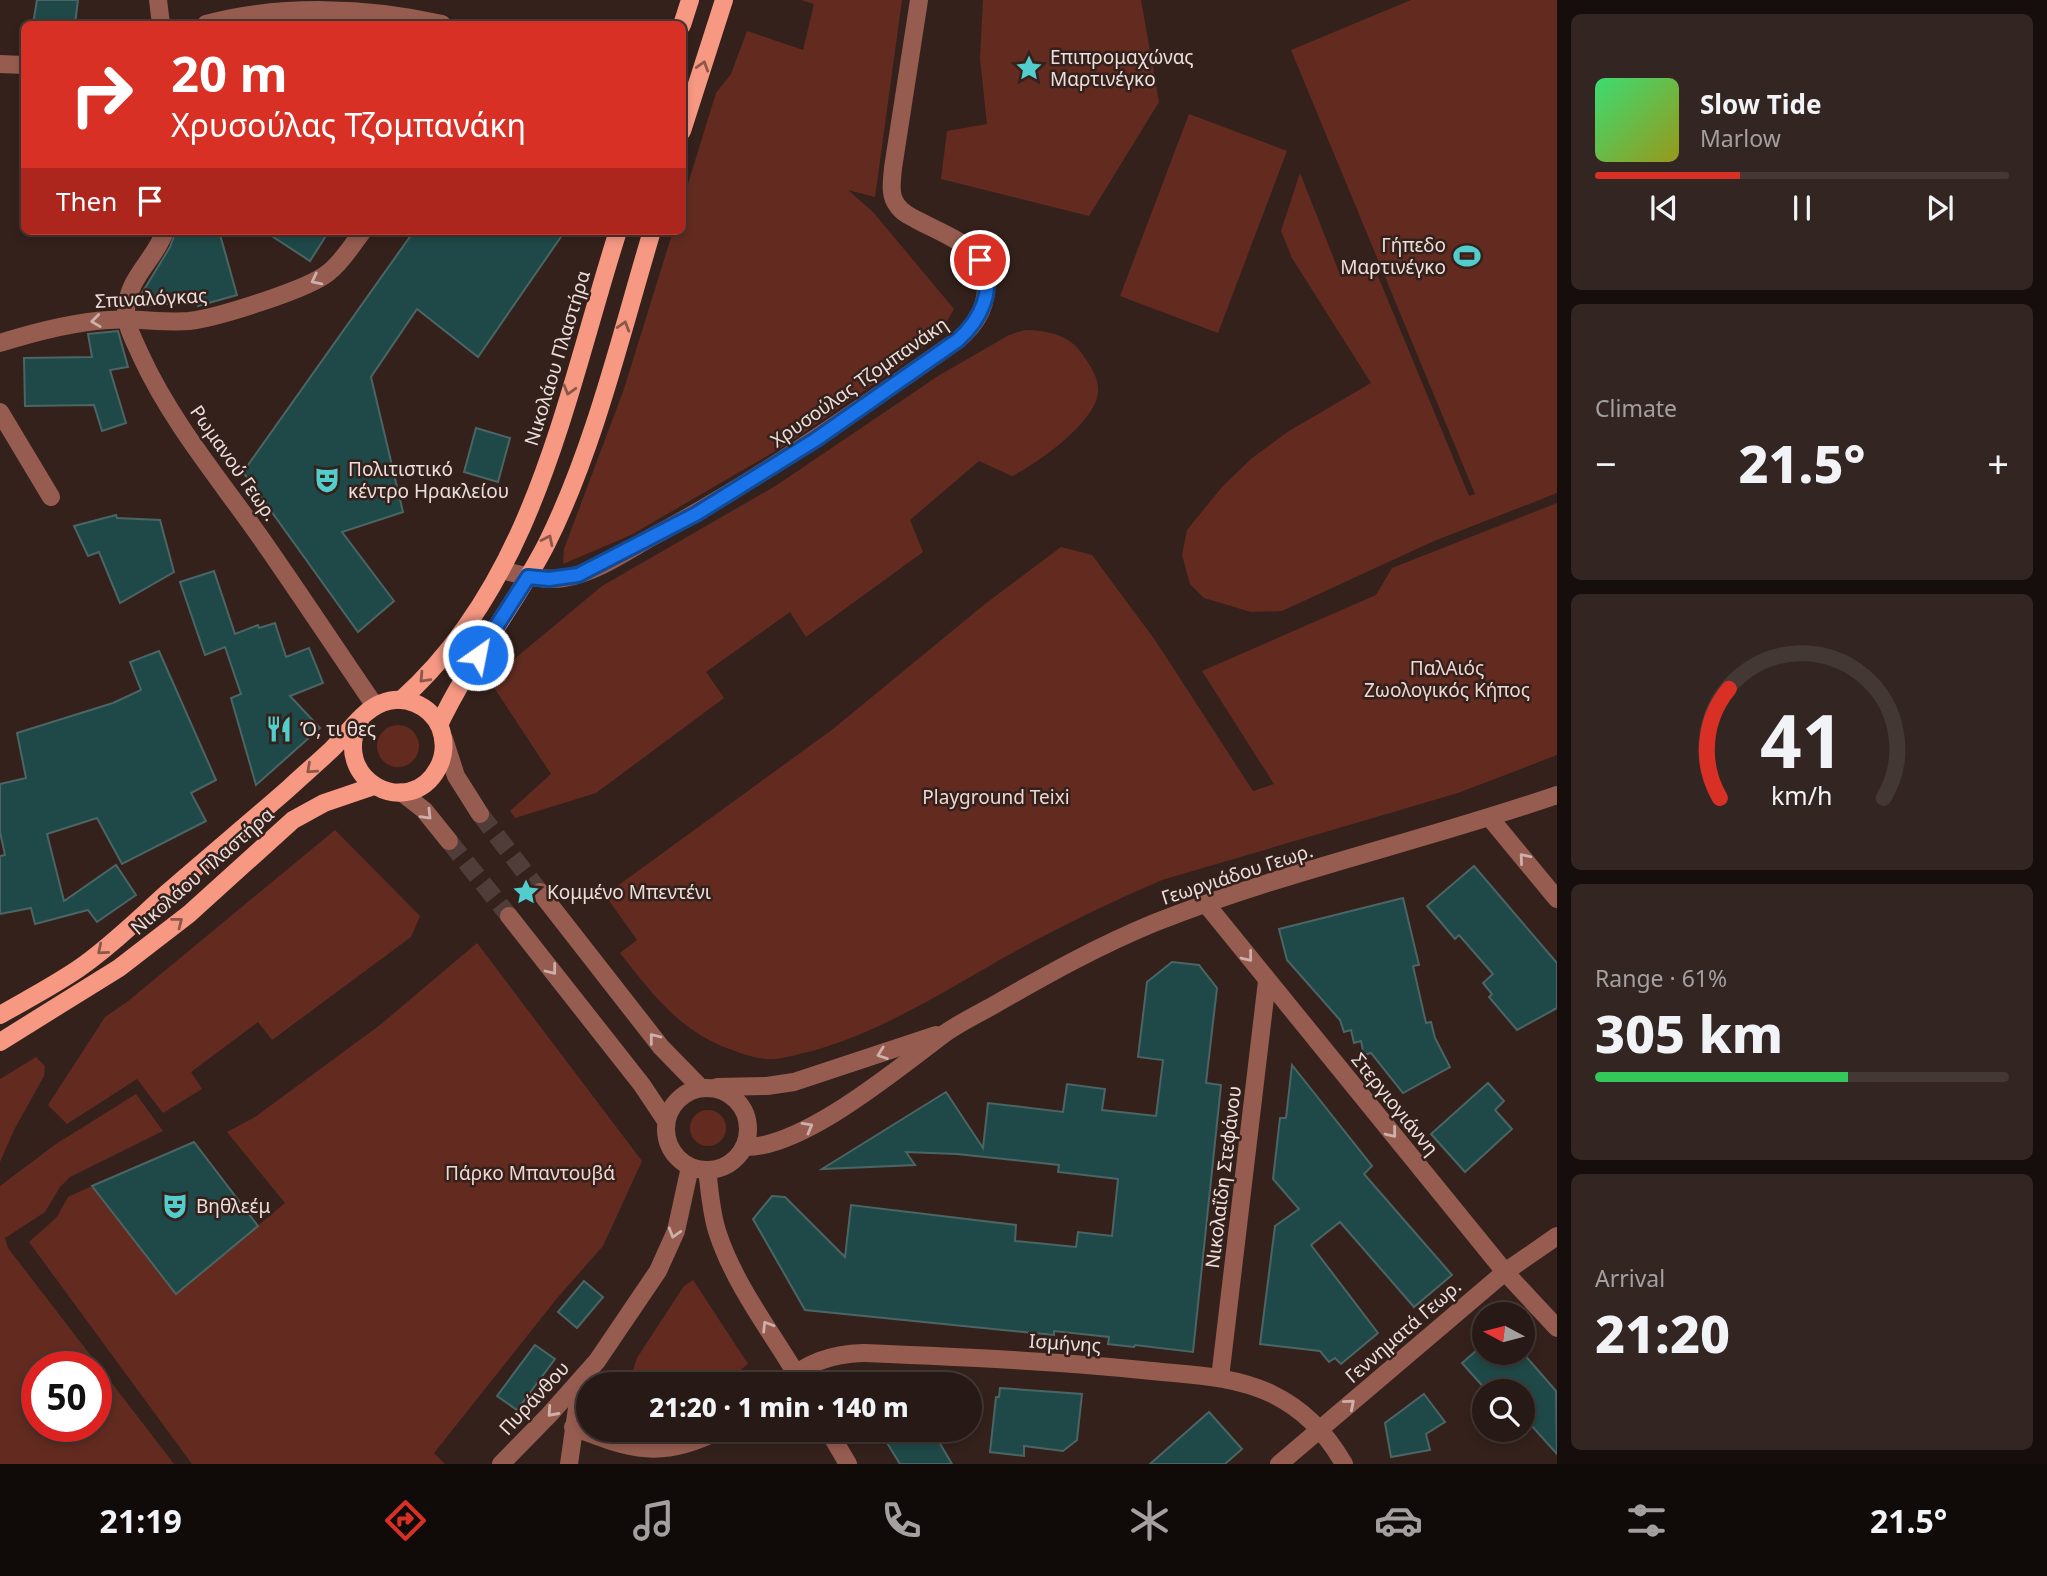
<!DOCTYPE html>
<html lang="en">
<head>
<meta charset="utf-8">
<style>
	body { margin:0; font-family:"Noto Sans",sans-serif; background:#332622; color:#f1f3f6; height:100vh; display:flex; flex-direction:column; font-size:26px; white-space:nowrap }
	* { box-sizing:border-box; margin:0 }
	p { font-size:23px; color:#a4a0a0 }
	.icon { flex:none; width:38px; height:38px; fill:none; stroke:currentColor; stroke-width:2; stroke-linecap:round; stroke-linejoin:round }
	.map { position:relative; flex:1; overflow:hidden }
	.sheet { display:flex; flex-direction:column; gap:14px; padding:14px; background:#150e0c; width:490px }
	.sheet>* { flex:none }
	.guide { position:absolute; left:21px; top:21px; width:665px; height:214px; border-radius:10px; box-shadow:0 4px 10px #0003,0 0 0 2px #433834; background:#d93025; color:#fff; overflow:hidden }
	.needle { width:46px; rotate:277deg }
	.controls { position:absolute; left:1472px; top:1302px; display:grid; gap:14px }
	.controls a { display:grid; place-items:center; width:63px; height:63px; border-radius:50%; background:#271915; box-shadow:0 4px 10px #0003,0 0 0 2px #433834; font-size:35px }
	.speed { position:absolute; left:21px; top:1351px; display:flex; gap:14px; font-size:35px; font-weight:700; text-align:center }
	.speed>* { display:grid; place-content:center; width:91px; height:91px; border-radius:50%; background:#271915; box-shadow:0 4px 10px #0003,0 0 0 2px #433834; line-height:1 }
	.speed .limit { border:10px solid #d22; background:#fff; color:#111 }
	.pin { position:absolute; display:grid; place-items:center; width:60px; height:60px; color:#fff; margin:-30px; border:4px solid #fff; border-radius:50%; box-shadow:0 2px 7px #0007 }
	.me { position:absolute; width:77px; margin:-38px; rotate:33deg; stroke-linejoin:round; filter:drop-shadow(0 0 5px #0008) }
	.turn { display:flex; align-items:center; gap:24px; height:147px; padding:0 35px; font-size:32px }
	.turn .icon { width:91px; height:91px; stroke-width:2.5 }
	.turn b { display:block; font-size:49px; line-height:60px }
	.then { display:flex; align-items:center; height:66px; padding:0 35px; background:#0003; gap:14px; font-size:26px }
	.big { font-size:52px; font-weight:800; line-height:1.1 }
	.sheet .card { flex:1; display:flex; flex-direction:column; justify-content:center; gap:10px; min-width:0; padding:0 24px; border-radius:10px; background:#332622 }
	.sheet .dial { align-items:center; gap:0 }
	.dial svg { height:182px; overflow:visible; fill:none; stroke:#433834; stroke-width:7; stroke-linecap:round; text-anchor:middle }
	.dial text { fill:#f1f3f6; stroke:none }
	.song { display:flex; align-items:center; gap:21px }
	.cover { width:84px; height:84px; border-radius:10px; background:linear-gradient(135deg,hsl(140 70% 55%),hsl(60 70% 35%)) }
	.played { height:7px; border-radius:4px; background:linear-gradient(90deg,#d93025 35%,#433834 35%) }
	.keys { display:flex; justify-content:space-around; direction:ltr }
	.heat { display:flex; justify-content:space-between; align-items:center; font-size:38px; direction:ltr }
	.charge { height:10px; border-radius:5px; background:linear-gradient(90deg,#34c759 61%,#433834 0) }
	.trip { position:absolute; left:576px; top:1372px; width:406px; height:70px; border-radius:35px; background:#271915; box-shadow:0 4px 10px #0003,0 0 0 2px #433834; font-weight:800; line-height:70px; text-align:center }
	.menu { display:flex; height:112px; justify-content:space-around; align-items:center; background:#100a08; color:#a4a0a0 }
	.menu .icon { width:49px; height:49px }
	.menu .current { color:#d93025 }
	.menu b { font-size:32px; color:#f1f3f6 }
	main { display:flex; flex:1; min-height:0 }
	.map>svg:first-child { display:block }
	.green { fill:#632b20; fill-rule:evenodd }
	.building { fill:#1f4948; stroke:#4a6564; stroke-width:2 }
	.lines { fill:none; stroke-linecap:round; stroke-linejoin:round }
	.minor-tunnel { stroke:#503d39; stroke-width:18; stroke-dasharray:18 9; stroke-linecap:butt }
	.minor { stroke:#965c50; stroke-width:18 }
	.major { stroke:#f79883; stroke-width:18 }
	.oneway { stroke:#8c574a }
	.oneway2 { stroke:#ceb0aa }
	.route-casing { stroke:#114b97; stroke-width:18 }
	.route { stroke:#1a73e8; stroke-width:12 }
	.labels { text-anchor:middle; stroke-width:5; stroke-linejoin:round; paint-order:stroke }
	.poi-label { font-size:19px; fill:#ecdedb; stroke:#34211c; text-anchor:start }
	.street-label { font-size:19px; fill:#ecdedb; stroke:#34211c }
	.park-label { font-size:19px; fill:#f0d6d1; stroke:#34211c }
</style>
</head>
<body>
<main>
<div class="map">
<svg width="1557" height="1464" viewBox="0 0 1557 1464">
	<rect width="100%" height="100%" fill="#34211c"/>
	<g class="green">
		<path d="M801,0h101l-27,197 -27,-7 25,22 81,97 -13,23 -37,31 -118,82 -155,90 -68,29 1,-15 60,-160 49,-158h9l1,-31 33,-107 15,-19 16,-43 56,19 11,-46z"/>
		<path d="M983,0h158l18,102 -70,114 -148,-37 6,-48 40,-7 -7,-65z"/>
		<path d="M1411,0h146v493l-123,48 -152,70 -31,1 -47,-14 -14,-14 -8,-29 5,-25 35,-43 30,-29 37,-27 82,-48 -79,-125 -11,-27 19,-58 41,104 34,-8 94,227 6,-2 -184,-444z"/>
		<path d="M1189,114l98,37 -69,182 -98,-37z"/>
		<path d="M1025,330c26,1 46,5 60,28 7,11 14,21 13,34 -2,30 -61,72 -86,84l-33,-15 -69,59 13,32 -117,85 -16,-25 -84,60 18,26 -128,95 -81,25 -5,-7 41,-37 -62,-94 113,-94 175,-101 161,-109 71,-41z"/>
		<path d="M1557,503v252l-99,38 -296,87c-47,20 -94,43 -139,67 -70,38 -138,85 -215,105 -13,3 -28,8 -42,7 -11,-1 -21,-4 -31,-8 -54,-18 -81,-55 -115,-98l17,-13 -32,-45 228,-166 152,-125 76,-57 31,8 63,85 98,151 21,-7 -72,-113 174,-76 16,-27z"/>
		<circle cx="398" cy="746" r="21"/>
		<path d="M335,830l85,86 -9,21 -139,103 -14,-18 -67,50 11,17 -39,24 -26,-34 -70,45 -19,-19 57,-88 22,-15z"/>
		<path d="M477,943l165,218 -39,85 -45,51 -124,156 11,11h-253l-163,-222 28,-25 11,-20 24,-11 85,108 108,-91 -58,-71 28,-15 125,-92z"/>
		<path d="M36,1057l9,9 -1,10 -30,54 -14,32v-83z"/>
		<path d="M136,1094l27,37 -93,46 -10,10 -15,25 -40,26 3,10 166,216h-174v-278l56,-42zM37,1367h59v59h-59z"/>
		<circle cx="708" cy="1128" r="18"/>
		<path d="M693,1280l55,84 -25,20h-91l1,-14 4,-12 47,-72z"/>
	</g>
	<g class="building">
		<path d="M37,0h41l-3,24h-42z"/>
		<path d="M176,231h43l18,64 -39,11 -1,-4 -59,4 4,-13 28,-46z"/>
		<path d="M264,231h65l-19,30z"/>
		<path d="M414,231h151l-87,126 -61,-48 -46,68 32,135 -61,20 52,69 -36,31 -115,-160z"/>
		<path d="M118,331l10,36 -18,3 16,53 -24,8 -8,-26 -69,1 -1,-48 68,-1 -4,-23z"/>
		<path d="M476,428l34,10 -12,44 -34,-10z"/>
		<path d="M116,515l1,3 43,2 14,52 -54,31 -21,-51 -11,4 -14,-30z"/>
		<path d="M214,571l21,63 23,-9 1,3 16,-5 11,34 23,-9 14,35 -33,13 30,32 -64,57 -25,-87 10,-4 -16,-47 -20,8 -25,-73z"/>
		<path d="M159,651l57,129 -25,13 15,28 -84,43 -25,-46 -50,16 17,67 52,-36 20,30 -39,27 -9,-12 -53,14 -4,-16 -31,6v-58l5,-1 -5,-23v-48l26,-6 -9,-45 96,-30 28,-13 -11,-28z"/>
		<path d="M1474,866l83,97v45l-40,22 -28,-33 3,-3 -9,-11 10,-9 -34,-39 -4,4 -28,-33z"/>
		<path d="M1403,898l16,67 -6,1 13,57 5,-1 4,16 15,29 -47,26 -32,-40 -7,2 -3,-14 -7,2 -3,-13 -7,2 -4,-12 -53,-60 -8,-31z"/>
		<path d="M1172,962l27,3 18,23 -11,95 15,2 -28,267 -58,-7 -1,2 -26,-3 1,-7 -55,-6v4l-249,-25 -52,-91 19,-23 13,1 60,60 6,-52 165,20 -1,16 61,6 2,-15 34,4 6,-57 -60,-7 1,-7 -102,-11 -51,-2 9,13 -93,4 124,-77 37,56 5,-45 75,9 4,-28 38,5 -3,21 54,6 7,-56 -25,-3 9,-75z"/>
		<path d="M1292,1065l80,101 -8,8 88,101 -38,32 -74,-85 -29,23 67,88 -37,31 -6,-6 -6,4 -9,-11 -60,-7 15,-118 24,-17 -26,-30 7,-61h6z"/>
		<path d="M1488,1083l16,18 -9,9 17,19 -47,43 -34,-38z"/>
		<path d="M194,1142l64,84 -82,68 -84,-108z"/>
		<path d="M584,1281l19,16 -26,31 -19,-16z"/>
		<path d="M1484,1344v9l38,-1 34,39 1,63 -35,-39v-24h-35l-25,-28z"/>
		<path d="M535,1345l20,14 -38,51 -20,-14z"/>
		<path d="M1000,1388l82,6 -5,46 -14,11 -39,-5v10l-34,-4 6,-55h3z"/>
		<path d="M1424,1394l21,28 -19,12 4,16 -39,7 -6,-34z"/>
		<path d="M1209,1412l33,37 -17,15h-75z"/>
		<path d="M879,1430h53l20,34h-52z"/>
	</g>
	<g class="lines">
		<g class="minor-tunnel">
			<path d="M480,814l60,78"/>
			<path d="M449,841l60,75"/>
		</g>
		<g class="minor">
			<path d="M158,0l3,24"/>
			<path d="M206,24c73,-20 163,-17 236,0"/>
			<path d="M0,64l24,1"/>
			<path d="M165,231c-10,29 -38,47 -39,80 0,16 9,31 15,45 30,65 76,120 117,178 40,57 78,115 117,172"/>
			<path d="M0,343c35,-11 72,-21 109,-23 27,-2 53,3 80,1 27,-3 121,-32 140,-49 14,-11 23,-27 34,-41"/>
			<path d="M0,412l51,85"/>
			<path d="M501,570c20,5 42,11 63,8 31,-5 60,-25 86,-40 109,-58 208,-128 308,-198 16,-14 27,-29 28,-51 2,-41 -37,-52 -67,-68 -8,-4 -17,-8 -22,-16 -8,-10 -5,-25 -4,-37l26,-168"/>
			<path d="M444,739l12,37 24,38"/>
			<path d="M401,792l23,18 25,31"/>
			<path d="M1490,818l67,81"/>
			<path d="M540,892l121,155 40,41"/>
			<path d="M1206,904l299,368 52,56"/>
			<path d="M509,916l133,169 24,36"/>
			<path d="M717,1087l50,-1 27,-4 142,-47"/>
			<circle cx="707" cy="1129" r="41"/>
			<path d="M745,1147c58,1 152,-78 199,-113 15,-11 34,-20 50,-29 52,-30 104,-59 160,-82 131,-52 270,-82 403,-128"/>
			<path d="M707,1170c3,22 4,44 11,64 18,54 56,101 84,150"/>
			<path d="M1220,1378l47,-397"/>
			<path d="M782,1384c25,-21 48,-30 81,-31 96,4 193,8 289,18 40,4 83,5 120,23 31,15 55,40 72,70"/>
			<path d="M573,1427c58,23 89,33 147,3"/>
			<path d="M828,1430l20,34"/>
			<path d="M501,1464l48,-49 48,-54 61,-90 18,-40 14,-64"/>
			<path d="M569,1464l8,-56 12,-32"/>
			<path d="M1279,1464l226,-192 52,-36"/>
		</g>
		<g class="major">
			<path d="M682,25l8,-25"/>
			<path d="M682,131l42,-131"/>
			<path d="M401,700c134,-119 165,-306 217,-469"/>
			<path d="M439,725c30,-64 76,-119 108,-182 48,-97 74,-209 105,-312"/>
			<path d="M0,1015c26,-15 53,-29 78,-46 32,-22 60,-50 89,-76 40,-35 81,-69 121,-104 14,-13 29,-26 43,-39 16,-15 30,-39 51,-47 22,-9 48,2 58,24 5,13 5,28 -2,41 -29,54 -109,11 -78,-47"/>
			<path d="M0,1042l119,-74 70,-54 104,-94 31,-17 50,-17"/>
		</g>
	</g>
	<defs><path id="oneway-chevron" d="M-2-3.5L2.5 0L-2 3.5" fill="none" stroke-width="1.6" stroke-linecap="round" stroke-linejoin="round" transform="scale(1.75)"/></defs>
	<g class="oneway">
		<use href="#oneway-chevron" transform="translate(703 66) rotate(-73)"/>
		<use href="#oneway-chevron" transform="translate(624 326) rotate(-73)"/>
		<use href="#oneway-chevron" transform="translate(569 390) rotate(106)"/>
		<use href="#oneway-chevron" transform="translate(548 540) rotate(-64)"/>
		<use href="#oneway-chevron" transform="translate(424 678) rotate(133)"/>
		<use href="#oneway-chevron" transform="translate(311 769) rotate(138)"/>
		<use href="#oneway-chevron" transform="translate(178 922) rotate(-38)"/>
		<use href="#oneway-chevron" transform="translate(102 950) rotate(140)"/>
	</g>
	<g class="oneway2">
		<use href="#oneway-chevron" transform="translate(316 280) rotate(153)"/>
		<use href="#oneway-chevron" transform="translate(96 321) rotate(173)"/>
		<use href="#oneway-chevron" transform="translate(427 815) rotate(46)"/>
		<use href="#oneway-chevron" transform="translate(1524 858) rotate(-130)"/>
		<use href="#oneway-chevron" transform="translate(1248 957) rotate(51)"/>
		<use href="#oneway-chevron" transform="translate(552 970) rotate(52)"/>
		<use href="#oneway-chevron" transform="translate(654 1038) rotate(-128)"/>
		<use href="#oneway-chevron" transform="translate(882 1054) rotate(160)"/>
		<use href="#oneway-chevron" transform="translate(808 1127) rotate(-29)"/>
		<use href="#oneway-chevron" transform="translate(1392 1133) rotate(51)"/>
		<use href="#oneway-chevron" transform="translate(674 1233) rotate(107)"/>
		<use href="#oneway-chevron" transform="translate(767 1326) rotate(-122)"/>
		<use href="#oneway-chevron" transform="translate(1350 1404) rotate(-41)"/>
		<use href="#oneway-chevron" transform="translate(552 1412) rotate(132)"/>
	</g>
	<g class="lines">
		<g class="route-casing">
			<path id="route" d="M478,655l50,-78 21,2 29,-4 118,-61 119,-74 143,-100c22,-20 39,-51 22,-80"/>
		</g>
		<use href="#route" class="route"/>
	</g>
	<defs>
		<g id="sight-bare" transform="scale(2.1)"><path d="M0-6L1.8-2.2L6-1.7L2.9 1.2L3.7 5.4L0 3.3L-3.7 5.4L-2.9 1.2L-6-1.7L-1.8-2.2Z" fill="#52cdcc" stroke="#34211c" stroke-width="2.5" paint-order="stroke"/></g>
		<g id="stadium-bare" transform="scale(2.1)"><path d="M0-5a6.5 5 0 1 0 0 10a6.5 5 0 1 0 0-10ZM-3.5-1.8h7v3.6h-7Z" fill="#52cdcc" stroke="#34211c" stroke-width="2.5" paint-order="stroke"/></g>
		<g id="theatre-bare" transform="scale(2.1)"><path d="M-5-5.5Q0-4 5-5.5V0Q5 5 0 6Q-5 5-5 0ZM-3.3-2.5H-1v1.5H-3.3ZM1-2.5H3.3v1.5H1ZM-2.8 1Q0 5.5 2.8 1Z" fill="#52cdcc" stroke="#34211c" stroke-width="2.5" paint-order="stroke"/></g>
		<g id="restaurant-bare" transform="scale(2.1)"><path d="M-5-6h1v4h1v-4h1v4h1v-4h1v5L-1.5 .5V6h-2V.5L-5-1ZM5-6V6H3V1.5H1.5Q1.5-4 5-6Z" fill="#52cdcc" stroke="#34211c" stroke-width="2.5" paint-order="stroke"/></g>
	</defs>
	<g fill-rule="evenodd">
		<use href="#sight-bare" x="1029" y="68"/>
		<use href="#stadium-bare" x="1467" y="256"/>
		<use href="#theatre-bare" x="327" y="480"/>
		<use href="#restaurant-bare" x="279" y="729"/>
		<use href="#sight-bare" x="526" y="892"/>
		<use href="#theatre-bare" x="175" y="1206"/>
	</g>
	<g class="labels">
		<g class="poi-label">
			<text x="1050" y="64">Επιπρομαχώνας<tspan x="1050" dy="22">Μαρτινέγκο</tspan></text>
			<text x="1446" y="252" text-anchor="end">Γήπεδο<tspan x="1446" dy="22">Μαρτινέγκο</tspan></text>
			<text x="348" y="476">Πολιτιστικό<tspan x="348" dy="22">κέντρο Ηρακλείου</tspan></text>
			<text x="300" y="736">Ό, τι θες</text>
			<text x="547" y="899">Κομμένο Μπεντένι</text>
			<text x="196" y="1213">Βηθλεέμ</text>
		</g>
		<g class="street-label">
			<text transform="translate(151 298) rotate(-3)" y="7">Σπιναλόγκας</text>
			<text transform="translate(557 358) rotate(-73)" y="7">Νικολάου Πλαστήρα</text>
			<text transform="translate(859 382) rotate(-35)" y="7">Χρυσούλας Τζομπανάκη</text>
			<text transform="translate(234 463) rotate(55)" y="7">Ρωμανού Γεωρ.</text>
			<text transform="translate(202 871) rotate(-41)" y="7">Νικολάου Πλαστήρα</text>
			<text transform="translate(1237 874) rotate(-18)" y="7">Γεωργιάδου Γεωρ.</text>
			<text transform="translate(1395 1104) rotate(51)" y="7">Στεργιογιάννη</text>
			<text transform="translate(1223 1177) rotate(-83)" y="7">Νικολαΐδη Στεφάνου</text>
			<text transform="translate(1403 1331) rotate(-41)" y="7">Γεννηματά Γεωρ.</text>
			<text transform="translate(1065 1343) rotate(4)" y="7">Ισμήνης</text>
			<text transform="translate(534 1398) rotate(-47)" y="7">Πυράνθου</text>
		</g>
		<g class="park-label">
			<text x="1447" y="675">ΠαλΑιός<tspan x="1447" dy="22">Ζωολογικός Κήπος</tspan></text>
			<text x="996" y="804">Playground Teixi</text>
			<text x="530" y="1180">Πάρκο Μπαντουβά</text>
		</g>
	</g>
</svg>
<div class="controls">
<a><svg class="needle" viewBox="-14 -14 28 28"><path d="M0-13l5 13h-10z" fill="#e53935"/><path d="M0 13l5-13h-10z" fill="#a4a0a0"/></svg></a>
<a><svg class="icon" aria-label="search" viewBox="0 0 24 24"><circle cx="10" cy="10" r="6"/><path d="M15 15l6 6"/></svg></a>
</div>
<div class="speed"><div class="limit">50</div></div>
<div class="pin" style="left:980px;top:260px;background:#d93025"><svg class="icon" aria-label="arrive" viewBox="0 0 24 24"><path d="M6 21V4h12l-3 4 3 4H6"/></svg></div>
<svg class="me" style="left:478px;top:655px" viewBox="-20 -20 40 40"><circle r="17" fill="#1a73e8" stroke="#fff" stroke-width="3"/><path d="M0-11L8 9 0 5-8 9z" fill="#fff"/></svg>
<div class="trip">21:20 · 1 min · 140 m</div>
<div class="guide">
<div class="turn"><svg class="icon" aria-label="right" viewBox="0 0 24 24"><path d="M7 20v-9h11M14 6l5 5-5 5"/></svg><div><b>20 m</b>Χρυσούλας Τζομπανάκη</div></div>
<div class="then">Then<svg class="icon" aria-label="arrive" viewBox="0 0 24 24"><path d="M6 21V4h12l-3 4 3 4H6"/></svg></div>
</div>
</div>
<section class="sheet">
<div class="card">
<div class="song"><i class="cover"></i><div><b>Slow Tide</b><p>Marlow</p></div></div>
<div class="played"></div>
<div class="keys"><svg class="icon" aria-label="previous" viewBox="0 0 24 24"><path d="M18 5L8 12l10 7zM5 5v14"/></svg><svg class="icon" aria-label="pause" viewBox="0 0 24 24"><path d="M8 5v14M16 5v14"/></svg><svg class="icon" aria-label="next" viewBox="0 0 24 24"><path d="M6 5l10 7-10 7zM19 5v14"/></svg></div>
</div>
<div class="card"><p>Climate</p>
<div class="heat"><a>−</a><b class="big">21.5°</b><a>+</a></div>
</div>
<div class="card dial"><svg viewBox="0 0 100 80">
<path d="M14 69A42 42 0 1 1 86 69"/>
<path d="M14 69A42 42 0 0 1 18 21" stroke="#d93025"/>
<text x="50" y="56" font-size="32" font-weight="700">41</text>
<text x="50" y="72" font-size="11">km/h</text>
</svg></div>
<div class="card"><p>Range · 61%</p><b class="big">305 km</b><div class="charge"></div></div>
<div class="card"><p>Arrival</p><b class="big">21:20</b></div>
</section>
</main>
<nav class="menu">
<b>21:19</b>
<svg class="icon current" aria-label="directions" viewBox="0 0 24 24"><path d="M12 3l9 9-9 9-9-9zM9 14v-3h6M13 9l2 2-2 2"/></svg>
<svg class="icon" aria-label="music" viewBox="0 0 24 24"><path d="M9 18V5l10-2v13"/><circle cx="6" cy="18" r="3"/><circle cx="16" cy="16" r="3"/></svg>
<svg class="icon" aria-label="phone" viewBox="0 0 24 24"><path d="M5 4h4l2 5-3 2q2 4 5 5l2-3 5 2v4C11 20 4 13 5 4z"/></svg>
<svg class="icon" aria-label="climate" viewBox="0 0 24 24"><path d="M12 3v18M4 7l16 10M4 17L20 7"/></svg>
<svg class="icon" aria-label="car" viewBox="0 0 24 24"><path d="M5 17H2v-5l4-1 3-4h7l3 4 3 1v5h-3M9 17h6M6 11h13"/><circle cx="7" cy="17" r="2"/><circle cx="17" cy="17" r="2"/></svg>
<svg class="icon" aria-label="filters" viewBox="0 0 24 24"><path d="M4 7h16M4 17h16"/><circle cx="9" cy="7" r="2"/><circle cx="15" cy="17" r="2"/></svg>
<b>21.5°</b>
</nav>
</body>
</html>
